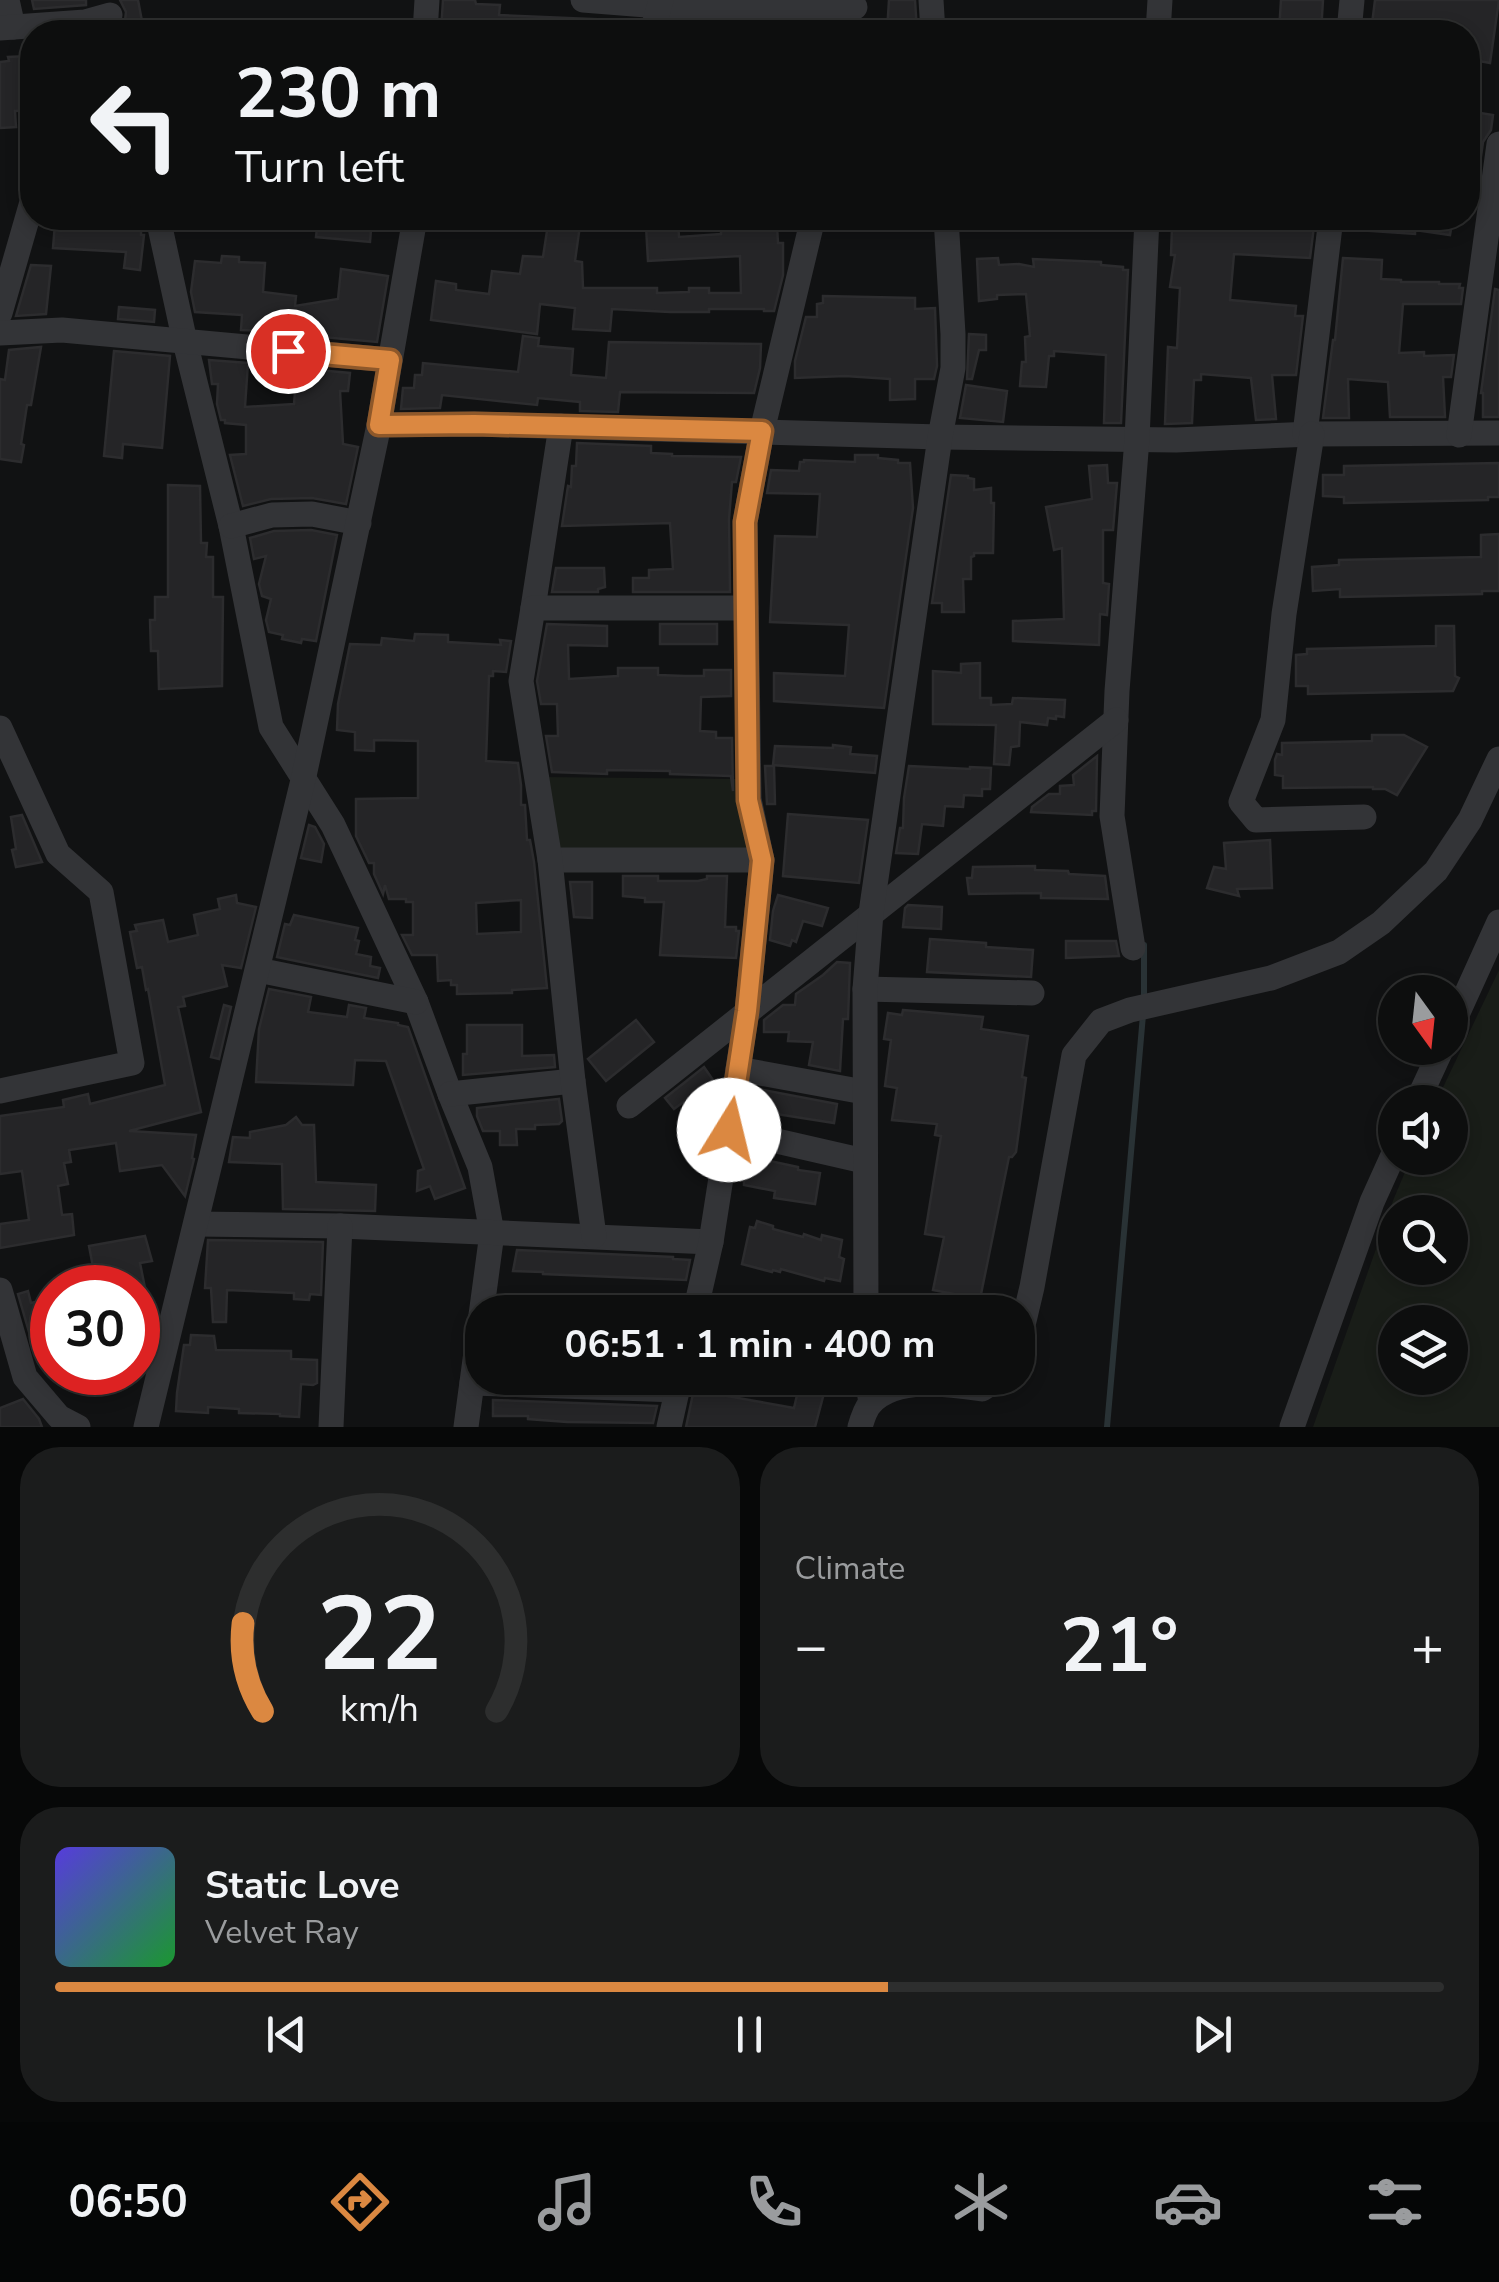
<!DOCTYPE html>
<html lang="en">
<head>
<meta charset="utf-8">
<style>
	body { margin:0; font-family:"Nunito Sans",sans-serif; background:#1b1c1c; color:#f1f3f6; height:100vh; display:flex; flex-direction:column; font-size:38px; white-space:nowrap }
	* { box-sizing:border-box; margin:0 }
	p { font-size:32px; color:#9a9c9e }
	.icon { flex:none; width:55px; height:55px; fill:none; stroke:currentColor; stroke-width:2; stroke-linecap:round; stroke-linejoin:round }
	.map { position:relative; height:1427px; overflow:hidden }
	.details { display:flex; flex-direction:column; gap:20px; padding:20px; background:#070808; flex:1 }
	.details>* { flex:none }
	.hud { position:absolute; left:20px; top:20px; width:1460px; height:210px; border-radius:40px; box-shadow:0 5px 15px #0003,0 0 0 2px #2d2e2e; background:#0d0e0e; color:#f1f3f6; overflow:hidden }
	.needle { width:65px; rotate:165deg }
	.controls { position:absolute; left:1378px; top:975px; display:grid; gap:20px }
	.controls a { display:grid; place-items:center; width:90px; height:90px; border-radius:50%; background:#0d0e0e; box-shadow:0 5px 15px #0003,0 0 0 2px #2d2e2e; font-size:50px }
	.speed { position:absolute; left:30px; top:1265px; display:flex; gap:20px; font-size:50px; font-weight:700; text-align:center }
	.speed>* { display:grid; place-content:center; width:130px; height:130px; border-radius:50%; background:#0d0e0e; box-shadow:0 5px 15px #0003,0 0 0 2px #2d2e2e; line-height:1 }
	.speed .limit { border:15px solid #d22; background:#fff; color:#111 }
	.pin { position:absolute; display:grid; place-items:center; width:85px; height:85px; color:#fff; margin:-42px; border:5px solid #fff; border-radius:50%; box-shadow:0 2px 10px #0007 }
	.me { position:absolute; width:110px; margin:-55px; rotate:9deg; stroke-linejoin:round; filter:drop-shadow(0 0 8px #0008) }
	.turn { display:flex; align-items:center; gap:35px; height:210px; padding:0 50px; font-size:45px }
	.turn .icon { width:130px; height:130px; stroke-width:2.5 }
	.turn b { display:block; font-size:70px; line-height:85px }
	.big { font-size:75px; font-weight:700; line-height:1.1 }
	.details .widget { flex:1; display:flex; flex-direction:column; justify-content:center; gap:15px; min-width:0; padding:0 35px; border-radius:40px; background:#1b1c1c }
	.details .dial { align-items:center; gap:0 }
	.dial svg { height:260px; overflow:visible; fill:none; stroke:#2d2e2e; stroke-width:7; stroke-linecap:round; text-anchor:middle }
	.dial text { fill:#f1f3f6; stroke:none }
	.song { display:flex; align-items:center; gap:30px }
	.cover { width:120px; height:120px; border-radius:15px; background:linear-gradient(135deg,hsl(250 70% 55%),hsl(130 70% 35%)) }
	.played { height:10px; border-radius:5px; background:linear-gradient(90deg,#db8841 60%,#2d2e2e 60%) }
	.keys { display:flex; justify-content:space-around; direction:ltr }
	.heat { display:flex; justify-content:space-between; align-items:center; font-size:55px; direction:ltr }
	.details .tiles { flex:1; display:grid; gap:20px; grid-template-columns:1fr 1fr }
	.widget:last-child { grid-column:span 2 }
	.trip { position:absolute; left:465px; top:1295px; width:570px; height:100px; border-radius:40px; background:#0d0e0e; box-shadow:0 5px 15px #0003,0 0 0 2px #2d2e2e; font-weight:700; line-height:100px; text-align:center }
	.tabs { display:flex; height:160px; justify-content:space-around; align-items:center; background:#050606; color:#9a9c9e }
	.tabs .icon { width:70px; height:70px }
	.tabs .selected { color:#db8841 }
	.tabs b { font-size:45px; color:#f1f3f6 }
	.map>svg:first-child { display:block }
	.green { fill:#191d18; fill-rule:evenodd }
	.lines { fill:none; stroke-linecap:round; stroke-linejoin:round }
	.stream { stroke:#293235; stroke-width:6 }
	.building { fill:#252527; stroke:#2c2c2e; stroke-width:2.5; fill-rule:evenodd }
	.street { stroke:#333437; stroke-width:25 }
	.route-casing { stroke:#8e582a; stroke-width:25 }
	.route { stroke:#db8841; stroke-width:18 }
</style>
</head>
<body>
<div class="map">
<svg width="1499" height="1427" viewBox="0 0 1499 1427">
	<rect width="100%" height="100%" fill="#111213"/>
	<g class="green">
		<path d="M543,777l194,2 10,72 -192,2z"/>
		<path d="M1499,970v457h-186l81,-229 17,-40h39v-56h-14zM1395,1212h55v56h-55zM1395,1322h55v56h-55z"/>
	</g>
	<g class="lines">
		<g class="stream">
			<path d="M1144,1002v-57"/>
			<path d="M1107,1427l36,-412"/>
		</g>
	</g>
	<g class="building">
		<path d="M32,0h54v5l-52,4z"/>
		<path d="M120,0h18l6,32h-17l-2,-11 1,-9z"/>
		<path d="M443,0h32l1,4 24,1 -1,10 139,6 -2,11h-195z"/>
		<path d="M889,0h26l2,32h-30z"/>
		<path d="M1281,0h42l-2,32h-42z"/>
		<path d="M1375,0h124l-9,63 -22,-4v-27h-97z"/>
		<path d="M784,23h72l-1,9h-71z"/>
		<path d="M29,56l3,54 -17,1 1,16 -16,1v-66l9,-1 -1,-4z"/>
		<path d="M1468,111l25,4 -2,15 -8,12 -7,49 -8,-1z"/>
		<path d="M318,218h54l-2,24 -54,-5z"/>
		<path d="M549,218h32l-6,43 7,1 1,26h74v5l32,-1v-4h20v5h32l-1,-37 -92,5 -2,-35 32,-5 1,16 42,-3v-3l41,-1v-4h15l1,17h5v32l-9,36h-10v-2h-55v3h-39l-58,-3 -2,22 -37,-2 2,-21 -35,-4 -3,30 -106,-14 5,-39 20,3v6l33,4 3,-23 28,3 3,-18 20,1z"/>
		<path d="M1182,218h133l-5,40 -76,-4 -4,46 66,6 -1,10h8l-7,59h-24l4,44 -20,1 -5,-42 -50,-4v6h-7l-2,43 -27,1 3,-77 9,1 3,-60 -10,-1 5,-32h-4l1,-27 9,1z"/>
		<path d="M1358,218h95l-3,17 -35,-5v4l-57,-4z"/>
		<path d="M55,224l86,4v7h3l-4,35 -16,-2 2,-16 -73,-4z"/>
		<path d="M222,256l17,1v5l26,1 -2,29 33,4 -1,10 43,-7 3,-30 47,7 -11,66 -77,-7v-2l-21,-2 -38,-1 1,-15 -47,-3 -4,-20 4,-31 26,2z"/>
		<path d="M998,258l1,7 20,-1 15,3 -1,-8 68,3v3l22,2v3h5l-7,153h-17l2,-68 -52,-4v5h-5l-3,31 -26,-1 2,-24h4l-1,-25 5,-1 -4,-42 -29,1v4l-18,2 -2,-42z"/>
		<path d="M1343,258l39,2 -1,19 20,1v2h38v2h21l-1,4h4l-2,16h-58l-4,49 25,-1v4l30,-1 -3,22h-8l2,40h-55l-2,-35 -40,-3 1,39h-26l10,-78h2z"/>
		<path d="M31,265l20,1 -5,48 -30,2z"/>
		<path d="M1495,289l4,1v127h-16v-24h-2z"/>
		<path d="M823,296l92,2v11l20,-1 2,58 -3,13h-19v20l-25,1v-21l-45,-3 -50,2v-17l11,-44h11v-13l6,-1z"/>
		<path d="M119,307l36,3 -1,12 -36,-3z"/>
		<path d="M969,334l17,1v15h-7l-7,29h-5z"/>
		<path d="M523,336l16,2 -1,8 35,3 -2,26 35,3 3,-36 152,2 -1,24 -6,25 -134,-1 -2,20 -38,-1v-9l-42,-4 -1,7 -95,-10 -2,13 -39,1 2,-21h11l1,-13h7l1,-12 95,9z"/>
		<path d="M41,347l-10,58h-4l-6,39 3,1 -3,17 -21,-3v-80l5,1 4,-30z"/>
		<path d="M114,351l56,5 -8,92 -39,-4 -1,14 -18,-2z"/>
		<path d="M209,360l39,3 -3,44 49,-3 3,-36 53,5 -2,18h-8l3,53 15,3 -12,57 -34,-6 -41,1 -28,7 -13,-51 16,-1v-29l-21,-2v-3h-4l-4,-16 1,-20h-6z"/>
		<path d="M966,385l41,6 -4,31 -43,-4z"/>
		<path d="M577,443l74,3v7l21,1v2l69,1 -5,25h-4l-3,37 1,73h-97v-14h16v-8l24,-1 -3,-46 -108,3 6,-40 3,1 1,-21h4z"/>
		<path d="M855,455h23v3l20,2v3h12l3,45 -29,200 -110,-7v-28l71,3 4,-51 -79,-3 5,-86 42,1 3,-43 -53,-1 4,-23 28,1 1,-9h4v-2l51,2z"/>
		<path d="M1499,463v34h-11v3l-144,3v-6l-21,-1v-21h21v-9z"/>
		<path d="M1107,465l1,18h9l-4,47h-10v53l6,1 -2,31 -7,-1 -1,31 -86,-4v-20l51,-2 -2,-71 -8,2 -8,-43 46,-8 -3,-33z"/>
		<path d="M951,475l17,1v2l6,1v11l17,-2v15h3l-1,50h-19v3l-3,1v22h-8l1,33h-22v-9h-10z"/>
		<path d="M168,485l32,1 1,57h6l-1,14h7v40h10l-1,89 -63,3 -1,-38h-7l-1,-31h5v-23h13z"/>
		<path d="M311,530l26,5 -21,106 -14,-2 -1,4 -19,-4 1,-4 -14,-3 -3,-12 5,-21 -9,-3 -3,-12 7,-28 -12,3 -4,-21 24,-7z"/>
		<path d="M1499,534v57h-17v3l-142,3v-8l-27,2 -1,-24 27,-2v-5l142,-3v-22z"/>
		<path d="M556,568h48l1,19 -7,2v3h-46z"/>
		<path d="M547,624l60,2v20l-39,-1 1,34 49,-3v-8h40v7l27,1h19v-6h27v26l-30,1 -1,34 16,1v6h16l1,53 -2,-15 -61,-2v-3l-63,-1v4l-55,-2 -6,-36h12l-1,-32h-16l-4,-23z"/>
		<rect x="660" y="624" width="57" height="20"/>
		<path d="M1436,626h18l1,50 4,2 -6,13 -145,3v-8h-12v-31l11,-1v-5l129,-3z"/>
		<path d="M415,634l33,1v7l53,3 -1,-5 11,1 -5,31 -13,-1v5h-4l-3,85 32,2 3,22v20h4l2,35h3l4,22 13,126 -35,2v3l-55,1v-9h-6v-5l-13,1 -1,-26h-25l-10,-20h11v-33h-7v-3h-17l-4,-14 -2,9 -9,-20v-11h-5l-13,-27v-37l62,-1v-57l-44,-1v11l-19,-1v-18l-18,-2 1,-26 12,-60 31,1 1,-7 32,3zM521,900v32l-44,2 -1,-31z"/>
		<path d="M980,663v35h11v7l21,-1 1,-6 52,2 -1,17 -8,-1v3l-8,-1 -1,7 -27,-3 -1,24 -8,1 -2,18 -15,-1 2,-39 -63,-1v-53l28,2v-9z"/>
		<path d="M1372,735h32l23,12 -30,48 -12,-6h-12v-2l-90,1v-12l-8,-1v-15l2,-6 5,1v-12l90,-2z"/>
		<path d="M833,745l18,2 -1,7 27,2 -2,17 -102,-8 2,-19 58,2z"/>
		<path d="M1097,756l-1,55h-4v4l-61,-3 1,-5 17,-13h11v-8l14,-1 -1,-10z"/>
		<path d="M765,766h9l1,38h-8z"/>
		<path d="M909,766l61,3v-2l21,1 -1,21h-8v7l-18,-1 -1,12 -18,-1 -2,20 -21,-2 -4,30 -22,-1 4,-25h3l1,-30z"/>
		<path d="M788,814l80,6 -9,63 -76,-7z"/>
		<path d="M22,815l20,47 -26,5 -4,-17 4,-1 -5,-32z"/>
		<path d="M309,825l6,2 9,17 -3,18 -20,-4z"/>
		<path d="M1270,840l2,48 -35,1 2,7 -32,-8 7,-21 12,2 -2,-26z"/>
		<path d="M1035,866v4l33,1 1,3 36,2 3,23 -67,-1v-5l-72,1 -2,-16h5l1,-11z"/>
		<path d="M623,876h35v5h40l9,-2v-3h20l-2,51h11v4h3l-3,27 -76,-3 4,-53h-19v-4l-22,-2z"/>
		<path d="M570,882h22v36l-18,-1z"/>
		<path d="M236,895l1,8 19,4 -15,61 -19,-3 5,21 -44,11 2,9 -7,1 23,105 -72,19 67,4 -4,23 2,1 -9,37 -23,-31 -42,6 -4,-28 -47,7 2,12 -7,1 4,21 -10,2 4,29 10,-1 2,21 -74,13v-24l29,-4 -7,-49 -22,3v-58l64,-9 -1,-7 25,-6 2,10 75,-19 -17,-96 -2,1 -4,-23 -5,1 -7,-36 7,-1 -2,-6 28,-5 5,22 30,-7 -4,-20 26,-6 -2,-10z"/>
		<path d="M778,895l50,13 -6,18 -19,-5 -7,21 -4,-2 -2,6 -20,-6 3,-29z"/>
		<path d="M908,905l34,2 -1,22 -38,-2 2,-19z"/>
		<path d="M294,915l64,13 -3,12 4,1 -3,13 15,3 -1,9 10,2 -2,10 -101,-21 8,-33 5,1z"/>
		<path d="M930,939l56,4v4l47,3 -2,27 -104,-5z"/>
		<path d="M1066,941h50l3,15 -53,2z"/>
		<path d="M837,962l13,1 -2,56h-5l-3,52 -31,-6 4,-23 -25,-1 1,-9h-25v-12l19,-15h12l1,-11 27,-19z"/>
		<path d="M269,989l42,8 -3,15 39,5 2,-12 17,3 -2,10 34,5v2l10,2 57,161 -30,11 -5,-13 -13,5 1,-20 6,-2 -38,-108 -31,-1 -2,25 -97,-3 3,-53z"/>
		<path d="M224,1005l7,2 -12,52 -8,-2z"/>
		<path d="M903,1010l80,7 -2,12 47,7 -6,41 4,1 -10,74 -4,5h-3l-29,142 -47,-9 11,-53 -19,-3 16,-98 -6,-1 2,-11 -45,-4 5,-32 -12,-2 6,-46 -7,-1 4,-26 14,2z"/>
		<path d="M636,1020l18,22 -48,39 -18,-22z"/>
		<path d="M467,1025h55v31l32,-1 1,12 -92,8v-21h4z"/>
		<path d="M704,1067l9,13 -39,29 -9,-11z"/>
		<path d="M753,1088l84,16 -3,19 -84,-13z"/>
		<path d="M559,1099l3,22 -3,3 -24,1v4h-19l1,16h-17v-14h-17l-6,-15v-8z"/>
		<path d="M296,1117l6,8h12l2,57 60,3 -1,26 -92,-2 -1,-45 -53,-2 4,-25 17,1v-6l36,-7z"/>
		<path d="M742,1150l29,6 -1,5 28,6v3l22,3 -5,31 -41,-6 1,-7 -31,-6v-4l-7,-1z"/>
		<path d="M757,1221l16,5v3l30,8 1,-3 17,6 1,-5 20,5 -3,17 5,2 -4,22 -15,-3 -1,3 -43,-12 -1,3 -7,-2 -1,2 -30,-8 8,-37 5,1z"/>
		<path d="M145,1236l7,25 -12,2 5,25h-48l-8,-42z"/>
		<path d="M208,1240l115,2 -2,53 -11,-1 -1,6 -15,-1v-6l-67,-3 -1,32h-13l-2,-34h-6z"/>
		<path d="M517,1250l156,7v2l17,1 -4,20 -143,-6v-2l-30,-1z"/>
		<path d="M28,1291l3,12 21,-5v61l-14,4 -20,-69z"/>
		<path d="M191,1335l23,1 2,14 75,1v8l26,1v23l-4,2 -12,-1 -2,33 -19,-1v-2l-41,-1v-4l-31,-2v6l-32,-2 1,-18 7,-48h6z"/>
		<path d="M801,1378h27l-13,49h-129l8,-38h2l2,-4 30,5 -1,6 67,12z"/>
		<path d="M23,1399l16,20 3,8h-42v-19z"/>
		<path d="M493,1400l164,6 -4,17 -86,-1 -39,-3v-3h-35z"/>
	</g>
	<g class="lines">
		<g class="street">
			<path d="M7,0l6,27"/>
			<path d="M583,0l76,6 196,1"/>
			<path d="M931,0l2,32"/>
			<path d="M0,28l85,-6 25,-7"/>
			<path d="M425,32l2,-32"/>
			<path d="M652,32l9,-32"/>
			<path d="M1158,32l2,-32"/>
			<path d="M1349,32l3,-32"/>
			<path d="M158,218l27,124 46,184 40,201 62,98 83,177 34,92 30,73 12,66 -26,194"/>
			<path d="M0,313l32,-111"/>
			<path d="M0,333l62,-3 328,30"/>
			<path d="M379,425l95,-1 466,13 236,3 136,-6 187,-1"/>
			<path d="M1305,434l26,-216"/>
			<path d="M1312,434l-28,180 -11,106 -32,82 15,18 108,-3"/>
			<path d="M1459,435l40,-291"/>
			<path d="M231,526l41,-11 40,-1 47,9"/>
			<path d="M533,608l28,-182"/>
			<path d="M0,728l58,126 43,38 31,171 -132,28"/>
			<path d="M550,860h212"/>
			<path d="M1133,948l-21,-132 5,-125 20,-252 10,-221"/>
			<path d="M258,970l158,32"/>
			<path d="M865,989l167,4"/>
			<path d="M1450,1030l49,-108"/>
			<path d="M738,1069l126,23"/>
			<path d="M450,1094l123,-13"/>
			<path d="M1417,1102l25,-54"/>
			<path d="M629,1106l487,-386"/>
			<path d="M729,1130l135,31"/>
			<path d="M196,1224l144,2 371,16"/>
			<path d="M594,1236l-21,-155 -23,-221 -29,-179 12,-73h213"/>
			<path d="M0,1290l25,87 34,40 19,10"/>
			<path d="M695,1312l16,-70 36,-231 15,-151 -13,-61 -4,-277 17,-91 51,-213"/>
			<path d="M866,1312l-1,-323 6,-76 69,-476 13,-69v-34l-7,-116"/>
			<path d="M1018,1346l14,-59 42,-232 27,-34 29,-11 141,-32 68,-26 42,-29 55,-52 34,-51 29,-61"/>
			<path d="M867,1378l4,25"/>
			<path d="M472,1383l206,7"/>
			<path d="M146,1427l158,-651 75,-351 36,-207"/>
			<path d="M331,1427l9,-201"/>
			<path d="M669,1427l11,-49"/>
			<path d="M860,1427c2,-7 5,-17 10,-23 25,-28 79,-20 112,-15l17,-11"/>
			<path d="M1292,1427l80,-225 23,-51"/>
		</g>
	</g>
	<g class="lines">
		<g class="route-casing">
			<path id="route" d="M288,351l102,9 -11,65 95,-1 288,7 -17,91 3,278 14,60 -15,151 -18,119"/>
		</g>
		<use href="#route" class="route"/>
	</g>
</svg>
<div class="controls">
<a><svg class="needle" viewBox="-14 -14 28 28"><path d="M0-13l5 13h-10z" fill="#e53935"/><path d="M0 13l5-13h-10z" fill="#9a9c9e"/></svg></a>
<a><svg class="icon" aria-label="sound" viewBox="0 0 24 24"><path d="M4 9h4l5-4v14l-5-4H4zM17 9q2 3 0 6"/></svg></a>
<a><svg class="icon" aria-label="search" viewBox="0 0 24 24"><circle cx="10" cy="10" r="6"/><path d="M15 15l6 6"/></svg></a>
<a><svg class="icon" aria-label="layers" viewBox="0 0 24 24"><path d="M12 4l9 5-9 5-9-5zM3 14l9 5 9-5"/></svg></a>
</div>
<div class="speed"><div class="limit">30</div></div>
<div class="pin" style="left:288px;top:351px;background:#d93025"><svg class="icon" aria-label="arrive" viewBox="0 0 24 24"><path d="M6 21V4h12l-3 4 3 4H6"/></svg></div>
<svg class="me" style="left:729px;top:1130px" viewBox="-20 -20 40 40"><circle r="19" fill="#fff"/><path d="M0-13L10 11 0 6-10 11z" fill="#db8841"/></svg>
<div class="trip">06:51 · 1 min · 400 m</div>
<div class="hud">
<div class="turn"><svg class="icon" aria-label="left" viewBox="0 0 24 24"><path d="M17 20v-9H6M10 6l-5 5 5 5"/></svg><div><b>230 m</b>Turn left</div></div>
</div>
</div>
<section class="details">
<div class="tiles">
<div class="widget dial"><svg viewBox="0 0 100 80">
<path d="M14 69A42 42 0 1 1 86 69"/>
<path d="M14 69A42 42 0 0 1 8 42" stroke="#db8841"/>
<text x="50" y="56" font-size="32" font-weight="700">22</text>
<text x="50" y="72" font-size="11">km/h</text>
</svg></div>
<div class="widget"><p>Climate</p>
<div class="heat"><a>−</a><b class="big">21°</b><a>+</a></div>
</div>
<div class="widget">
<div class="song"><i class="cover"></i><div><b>Static Love</b><p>Velvet Ray</p></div></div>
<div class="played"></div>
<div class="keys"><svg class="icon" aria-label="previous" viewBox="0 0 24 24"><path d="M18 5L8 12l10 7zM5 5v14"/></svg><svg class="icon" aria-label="pause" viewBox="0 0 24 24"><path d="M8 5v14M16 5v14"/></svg><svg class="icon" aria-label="next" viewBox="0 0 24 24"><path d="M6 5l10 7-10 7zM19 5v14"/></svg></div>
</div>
</div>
</section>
<nav class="tabs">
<b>06:50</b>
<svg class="icon selected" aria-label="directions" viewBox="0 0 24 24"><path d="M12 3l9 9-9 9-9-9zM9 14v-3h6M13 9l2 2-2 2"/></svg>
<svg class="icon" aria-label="music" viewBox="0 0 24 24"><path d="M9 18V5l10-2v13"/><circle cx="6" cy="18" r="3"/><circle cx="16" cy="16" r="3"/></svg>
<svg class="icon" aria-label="phone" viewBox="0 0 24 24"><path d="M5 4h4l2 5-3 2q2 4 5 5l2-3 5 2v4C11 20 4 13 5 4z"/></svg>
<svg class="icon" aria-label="climate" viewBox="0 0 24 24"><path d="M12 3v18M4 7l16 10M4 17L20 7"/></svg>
<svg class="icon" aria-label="car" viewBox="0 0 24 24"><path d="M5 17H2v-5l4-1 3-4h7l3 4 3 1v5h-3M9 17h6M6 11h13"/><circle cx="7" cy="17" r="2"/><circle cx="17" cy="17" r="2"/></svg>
<svg class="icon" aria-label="filters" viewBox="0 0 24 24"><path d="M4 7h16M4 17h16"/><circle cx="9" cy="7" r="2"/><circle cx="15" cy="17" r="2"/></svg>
</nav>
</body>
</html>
